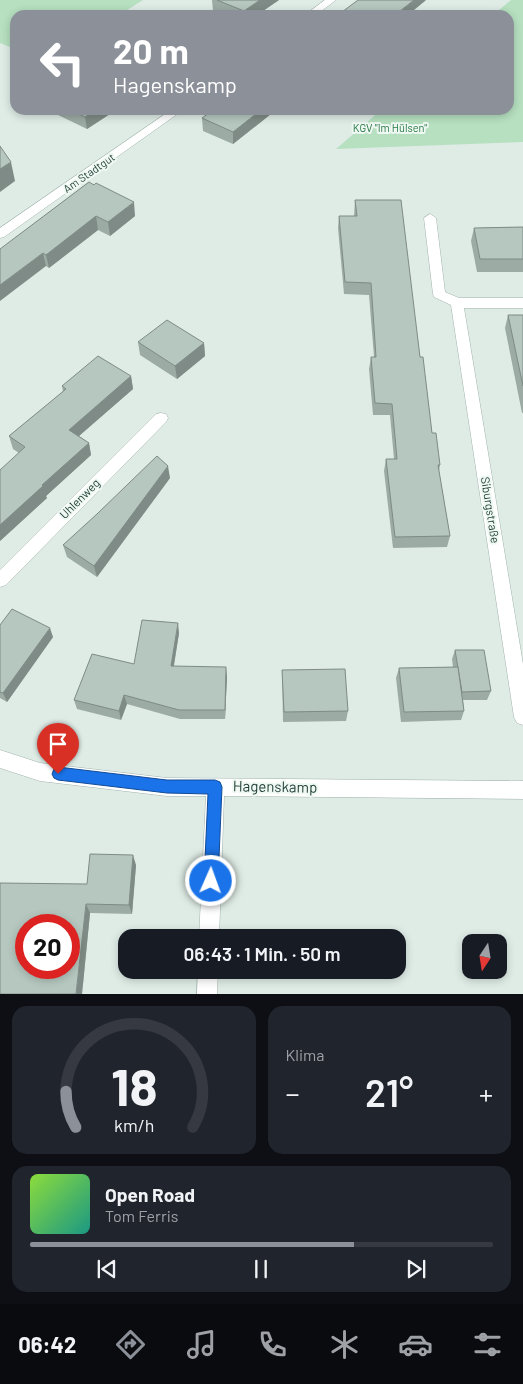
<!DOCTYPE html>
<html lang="de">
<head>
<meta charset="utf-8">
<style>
	body { margin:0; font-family:Barlow,sans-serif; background:#20242c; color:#f1f3f6; height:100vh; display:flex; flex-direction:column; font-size:19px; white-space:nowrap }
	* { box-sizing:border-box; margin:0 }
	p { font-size:16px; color:#9ea1a6 }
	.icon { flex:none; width:28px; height:28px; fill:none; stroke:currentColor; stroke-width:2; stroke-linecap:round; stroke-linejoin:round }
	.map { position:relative; height:994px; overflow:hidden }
	.side { display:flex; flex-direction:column; gap:12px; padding:12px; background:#0d0f14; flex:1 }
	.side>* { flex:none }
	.banner { position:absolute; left:10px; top:10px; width:504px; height:105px; border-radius:15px; box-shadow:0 2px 8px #0003; background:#8c9099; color:#fff; overflow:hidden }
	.needle { width:32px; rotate:192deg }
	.buttons { position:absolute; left:462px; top:934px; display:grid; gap:10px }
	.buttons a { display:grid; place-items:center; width:45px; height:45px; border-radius:10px; background:#171b24; box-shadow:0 2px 8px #0003; font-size:25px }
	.speed { position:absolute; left:15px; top:914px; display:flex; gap:10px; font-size:25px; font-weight:700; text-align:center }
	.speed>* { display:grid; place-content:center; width:65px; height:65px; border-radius:50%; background:#171b24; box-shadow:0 2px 8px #0003; line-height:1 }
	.speed .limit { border:8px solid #d22; background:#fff; color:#111 }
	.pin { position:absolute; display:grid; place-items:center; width:42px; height:42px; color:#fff; margin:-51px -21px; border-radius:50% 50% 50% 0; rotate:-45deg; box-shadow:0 0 5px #0007 }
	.pin .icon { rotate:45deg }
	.me { position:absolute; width:55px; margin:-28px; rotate:2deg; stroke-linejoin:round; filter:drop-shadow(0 0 4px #0008) }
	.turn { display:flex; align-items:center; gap:18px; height:105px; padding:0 20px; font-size:22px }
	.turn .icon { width:65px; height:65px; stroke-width:2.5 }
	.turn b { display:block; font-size:35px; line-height:42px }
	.big { font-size:38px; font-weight:600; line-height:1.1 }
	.side .tile { flex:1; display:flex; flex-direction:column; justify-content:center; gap:8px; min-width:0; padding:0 18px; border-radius:15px; background:#20242c }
	.side .dial { align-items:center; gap:0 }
	.dial svg { height:130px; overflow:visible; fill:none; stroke:#363941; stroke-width:7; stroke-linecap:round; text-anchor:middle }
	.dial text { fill:#f1f3f6; stroke:none }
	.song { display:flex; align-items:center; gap:15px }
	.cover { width:60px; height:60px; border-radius:8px; background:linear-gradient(135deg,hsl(90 70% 55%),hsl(170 70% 35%)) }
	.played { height:5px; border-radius:2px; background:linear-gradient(90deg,#8c9099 70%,#363941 70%) }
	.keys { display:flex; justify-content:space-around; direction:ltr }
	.heat { display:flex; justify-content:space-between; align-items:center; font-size:28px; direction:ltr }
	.side .tiles { flex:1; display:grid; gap:12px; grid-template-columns:1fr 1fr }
	.tile:last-child { grid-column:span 2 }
	.trip { position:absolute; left:118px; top:929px; width:288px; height:50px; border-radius:15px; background:#171b24; box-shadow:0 2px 8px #0003; font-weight:600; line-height:50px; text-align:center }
	.tabs { display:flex; height:80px; justify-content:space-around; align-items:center; background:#090b0e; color:#9ea1a6 }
	.tabs .icon { width:35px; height:35px }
	.tabs .selected { color:#8c9099 }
	.tabs b { font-size:22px; color:#f1f3f6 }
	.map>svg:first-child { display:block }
	.green { fill:#b6e0c0 }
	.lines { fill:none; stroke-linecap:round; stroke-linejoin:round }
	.minor-casing { stroke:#a2b4ad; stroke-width:1 }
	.minor { fill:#fff; fill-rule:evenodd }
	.wall { fill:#9caba4 }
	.shaded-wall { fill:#7f8b86 }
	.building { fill:#b5c7bf; stroke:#7f8b86; fill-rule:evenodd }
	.route { fill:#1a73e8; stroke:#114b97 }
	.labels { text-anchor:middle; stroke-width:4; stroke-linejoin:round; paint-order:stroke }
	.far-park-label { font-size:11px; fill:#257943; stroke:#f0f8f4 }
	.far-street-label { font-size:11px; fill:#1f3e35; stroke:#f0f8f4 }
	.street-label { font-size:12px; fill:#1f3e35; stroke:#f0f8f4 }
	.near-street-label { font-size:15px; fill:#1f3e35; stroke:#f0f8f4 }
</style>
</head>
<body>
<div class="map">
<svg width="523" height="994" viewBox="0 0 523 994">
	<rect width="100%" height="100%" fill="#dfece6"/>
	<g class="green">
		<path d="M0,0h143l-24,15h-104v34l-15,-6z"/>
		<path d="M511,0h12v142l-187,7 45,-39h128v-95h-16z"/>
	</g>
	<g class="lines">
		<g class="minor-casing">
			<g id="minor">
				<path d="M325,0h11l-20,15h-11z"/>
				<path d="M171,110h12l-179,127 -4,1v-10z"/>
				<path d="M430,214l6,4 9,74 14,6h64v10h-59l59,356v61l-6,-2 -3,-6 -63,-412 -17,-8 -1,-3 -9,-76z"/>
				<path d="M161,413l5,1 2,4 -2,4 -160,163 -6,2v-17l156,-156z"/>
				<path d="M0,750l40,13 127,15 356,3v18l-299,-3 -5,142h-20l7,-142h-39l-127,-15 -40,-13z"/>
				<path d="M198,970h20l-1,24h-20z"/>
			</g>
		</g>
		<use href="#minor" class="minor"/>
	</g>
	<g class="wall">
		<path d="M212,0h67l-22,15h-34l-10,-4z"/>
		<path d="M55,110h61l-29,19 -31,-15z"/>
		<path d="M213,110h63l-43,34 -30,-13 -1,-13z"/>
		<path d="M306,110h12l-4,3z"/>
		<path d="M89,182l46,34 -25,20 -12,-6 -49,38 -3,-2 -31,-28z"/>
		<path d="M355,200l65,157 12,76 8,32 -1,6 11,65 -3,11 -54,1 -9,-77 2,-12h8l-4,-44h-17l-4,-46 2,-12h3l-5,-62 -25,-1 -6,-66 1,-12h15z"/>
		<path d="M523,227v45h-46l-6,-31 3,-13z"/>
		<path d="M508,315h15v98h-1l-17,-85z"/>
		<path d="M138,342l66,1 1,13 -28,23 -37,-24z"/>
		<path d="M131,376l2,13 -54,47 10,7 2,12 -45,41 1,2 -47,43 19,-88 -6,-4 -4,-13 54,-44 -1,-6z"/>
		<path d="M170,478l-73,99 -30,-20 -4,-12z"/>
		<path d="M0,625l53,12 -46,65 -7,-4z"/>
		<path d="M179,633l-5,33 53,10 -2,43h-45l-53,-15 -6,16 -44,-11 -3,-9 60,-36z"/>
		<path d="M455,650l36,41 -4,9h-24l1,11 -3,9 -60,2 -5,-44 3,-10 54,-1 -1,-8z"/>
		<path d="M282,670l66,41 -2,10 -63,1z"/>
		<path d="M136,865l-4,49 -42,-1 -8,81 5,-110z"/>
	</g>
	<g class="shaded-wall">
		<path d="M260,0h19l-22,15h-13v-4z"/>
		<path d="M414,0h12l-1,1 -17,14h-13z"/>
		<path d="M95,110h21l-29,19 -2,-12z"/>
		<path d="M261,110h15l-43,34v-12z"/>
		<path d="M11,162l4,19 -15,11v-23z"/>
		<path d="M134,202l1,14 -25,20 -2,-14z"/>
		<path d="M96,216l2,14 -49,38 -3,-13z"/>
		<path d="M43,253l3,13 -46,35v-16z"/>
		<path d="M204,343l1,13 -28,23 -2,-13z"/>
		<path d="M131,376l2,13 -61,53 -3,-12z"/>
		<path d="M89,443l2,12 -45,41 1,2 -47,43v-16l42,-40z"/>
		<path d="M168,466l2,12 -73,99 -3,-11z"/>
		<path d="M178,623l1,10 -7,43 -1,-10z"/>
		<path d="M50,628l3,9 -46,65 -4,-9z"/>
		<path d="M226,667l1,9 -2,43v-9z"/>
		<path d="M124,695l3,9 -6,16 -2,-9z"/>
		<path d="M133,855l3,10 -4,49 -3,-9z"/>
		<path d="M86,904l4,9 -8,81h-6z"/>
	</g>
	<g class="building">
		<path d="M217,0h43l-16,11z"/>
		<path d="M358,0h56l-19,15h-57z"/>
		<path d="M71,110h24l-10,7z"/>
		<path d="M213,110h48l-28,22 -31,-14z"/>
		<path d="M0,146l11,16 -11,7z"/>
		<path d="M89,182l5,3 2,-2 38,19 -26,20 -12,-6 -50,39 -3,-2 -43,32v-36z"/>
		<path d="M355,200h46l19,157h3l9,76h4l4,32h-2l12,71 -55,1 -9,-78h11l-5,-55 -17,-1 -4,-46h5l-5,-74 -26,-1 -6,-66h18z"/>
		<path d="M523,227v32h-43l-6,-31z"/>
		<path d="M508,315h15v71z"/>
		<path d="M167,320l37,23 -29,23 -37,-24z"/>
		<path d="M98,356l33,20 -62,54 20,13 -47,42 1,1 -43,39v-55l25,-23 -16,-11 57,-47 -4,-3z"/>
		<path d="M157,456l11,10 -74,100 -31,-21 34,-31z"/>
		<path d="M12,609l38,19 -47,65 -3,-1v-67z"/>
		<path d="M142,620l36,3 -7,43 55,1 -1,43h-46l-55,-15 -5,16 -45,-11 18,-46 42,10z"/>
		<path d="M455,650h29l7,41 -29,1z"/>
		<path d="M458,667l6,44 -60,1 -5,-44z"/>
		<path d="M345,669l3,42 -64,1 -2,-42z"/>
		<path d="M90,854l43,1 -4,50 -43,-1 -10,90h-76v-111l87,1zM26,925h43v43h-43z"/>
	</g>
	<path class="route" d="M58,767l109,13h48l5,2 2,5 -4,94 -2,5 -5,2 -5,-2 -2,-5 4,-87 -41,-1 -109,-13 -4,-2 -2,-4 2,-5z"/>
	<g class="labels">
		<g class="far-park-label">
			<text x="390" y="132">KGV "Im Hülsen"</text>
		</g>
		<g class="far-street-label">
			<text transform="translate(89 173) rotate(-35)" y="4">Am Stadtgut</text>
		</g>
		<g class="street-label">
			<text transform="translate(80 499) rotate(-45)" y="4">Uhlenweg</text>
			<text transform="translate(490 510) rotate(81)" y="4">Siburgstraße</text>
		</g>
		<g class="near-street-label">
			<text transform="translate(275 787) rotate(1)" y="5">Hagenskamp</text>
		</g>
	</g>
</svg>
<div class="buttons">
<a><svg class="needle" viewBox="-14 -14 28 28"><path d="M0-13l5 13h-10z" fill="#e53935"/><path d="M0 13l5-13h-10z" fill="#9ea1a6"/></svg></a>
</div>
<div class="speed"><div class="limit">20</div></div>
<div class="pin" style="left:58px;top:774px;background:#d93025"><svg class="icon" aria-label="arrive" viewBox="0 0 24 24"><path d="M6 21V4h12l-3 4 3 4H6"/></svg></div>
<svg class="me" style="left:211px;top:881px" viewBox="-20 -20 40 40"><circle r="17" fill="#1a73e8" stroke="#fff" stroke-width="3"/><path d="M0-11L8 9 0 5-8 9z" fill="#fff"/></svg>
<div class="trip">06:43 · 1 Min. · 50 m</div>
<div class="banner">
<div class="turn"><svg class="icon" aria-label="left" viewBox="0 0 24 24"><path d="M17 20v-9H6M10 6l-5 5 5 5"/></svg><div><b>20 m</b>Hagenskamp</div></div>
</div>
</div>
<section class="side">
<div class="tiles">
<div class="tile dial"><svg viewBox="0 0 100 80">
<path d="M14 69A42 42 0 1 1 86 69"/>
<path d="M14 69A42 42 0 0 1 8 47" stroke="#8c9099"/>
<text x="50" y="56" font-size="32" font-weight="700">18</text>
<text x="50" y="72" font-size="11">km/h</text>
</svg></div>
<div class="tile"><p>Klima</p>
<div class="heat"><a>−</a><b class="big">21°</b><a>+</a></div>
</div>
<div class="tile">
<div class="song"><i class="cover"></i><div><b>Open Road</b><p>Tom Ferris</p></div></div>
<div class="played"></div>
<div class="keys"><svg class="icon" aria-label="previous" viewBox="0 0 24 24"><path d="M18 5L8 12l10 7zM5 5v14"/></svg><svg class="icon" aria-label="pause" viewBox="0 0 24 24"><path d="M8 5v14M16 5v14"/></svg><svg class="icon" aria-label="next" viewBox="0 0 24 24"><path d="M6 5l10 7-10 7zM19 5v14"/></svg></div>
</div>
</div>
</section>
<nav class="tabs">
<b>06:42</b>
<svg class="icon selected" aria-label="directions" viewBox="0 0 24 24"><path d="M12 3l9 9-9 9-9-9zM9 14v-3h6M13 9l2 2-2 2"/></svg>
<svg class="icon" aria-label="music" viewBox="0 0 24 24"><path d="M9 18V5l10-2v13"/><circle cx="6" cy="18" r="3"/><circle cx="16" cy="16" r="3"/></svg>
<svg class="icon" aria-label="phone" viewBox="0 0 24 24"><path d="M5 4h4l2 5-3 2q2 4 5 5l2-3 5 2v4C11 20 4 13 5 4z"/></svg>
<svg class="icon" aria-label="climate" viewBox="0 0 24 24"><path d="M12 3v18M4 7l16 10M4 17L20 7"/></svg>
<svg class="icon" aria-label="car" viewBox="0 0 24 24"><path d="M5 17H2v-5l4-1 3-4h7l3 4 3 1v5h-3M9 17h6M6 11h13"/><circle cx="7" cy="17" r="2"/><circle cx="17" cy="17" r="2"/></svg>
<svg class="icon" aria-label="filters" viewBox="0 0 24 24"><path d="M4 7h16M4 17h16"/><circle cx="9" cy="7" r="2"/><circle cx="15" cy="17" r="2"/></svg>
</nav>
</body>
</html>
